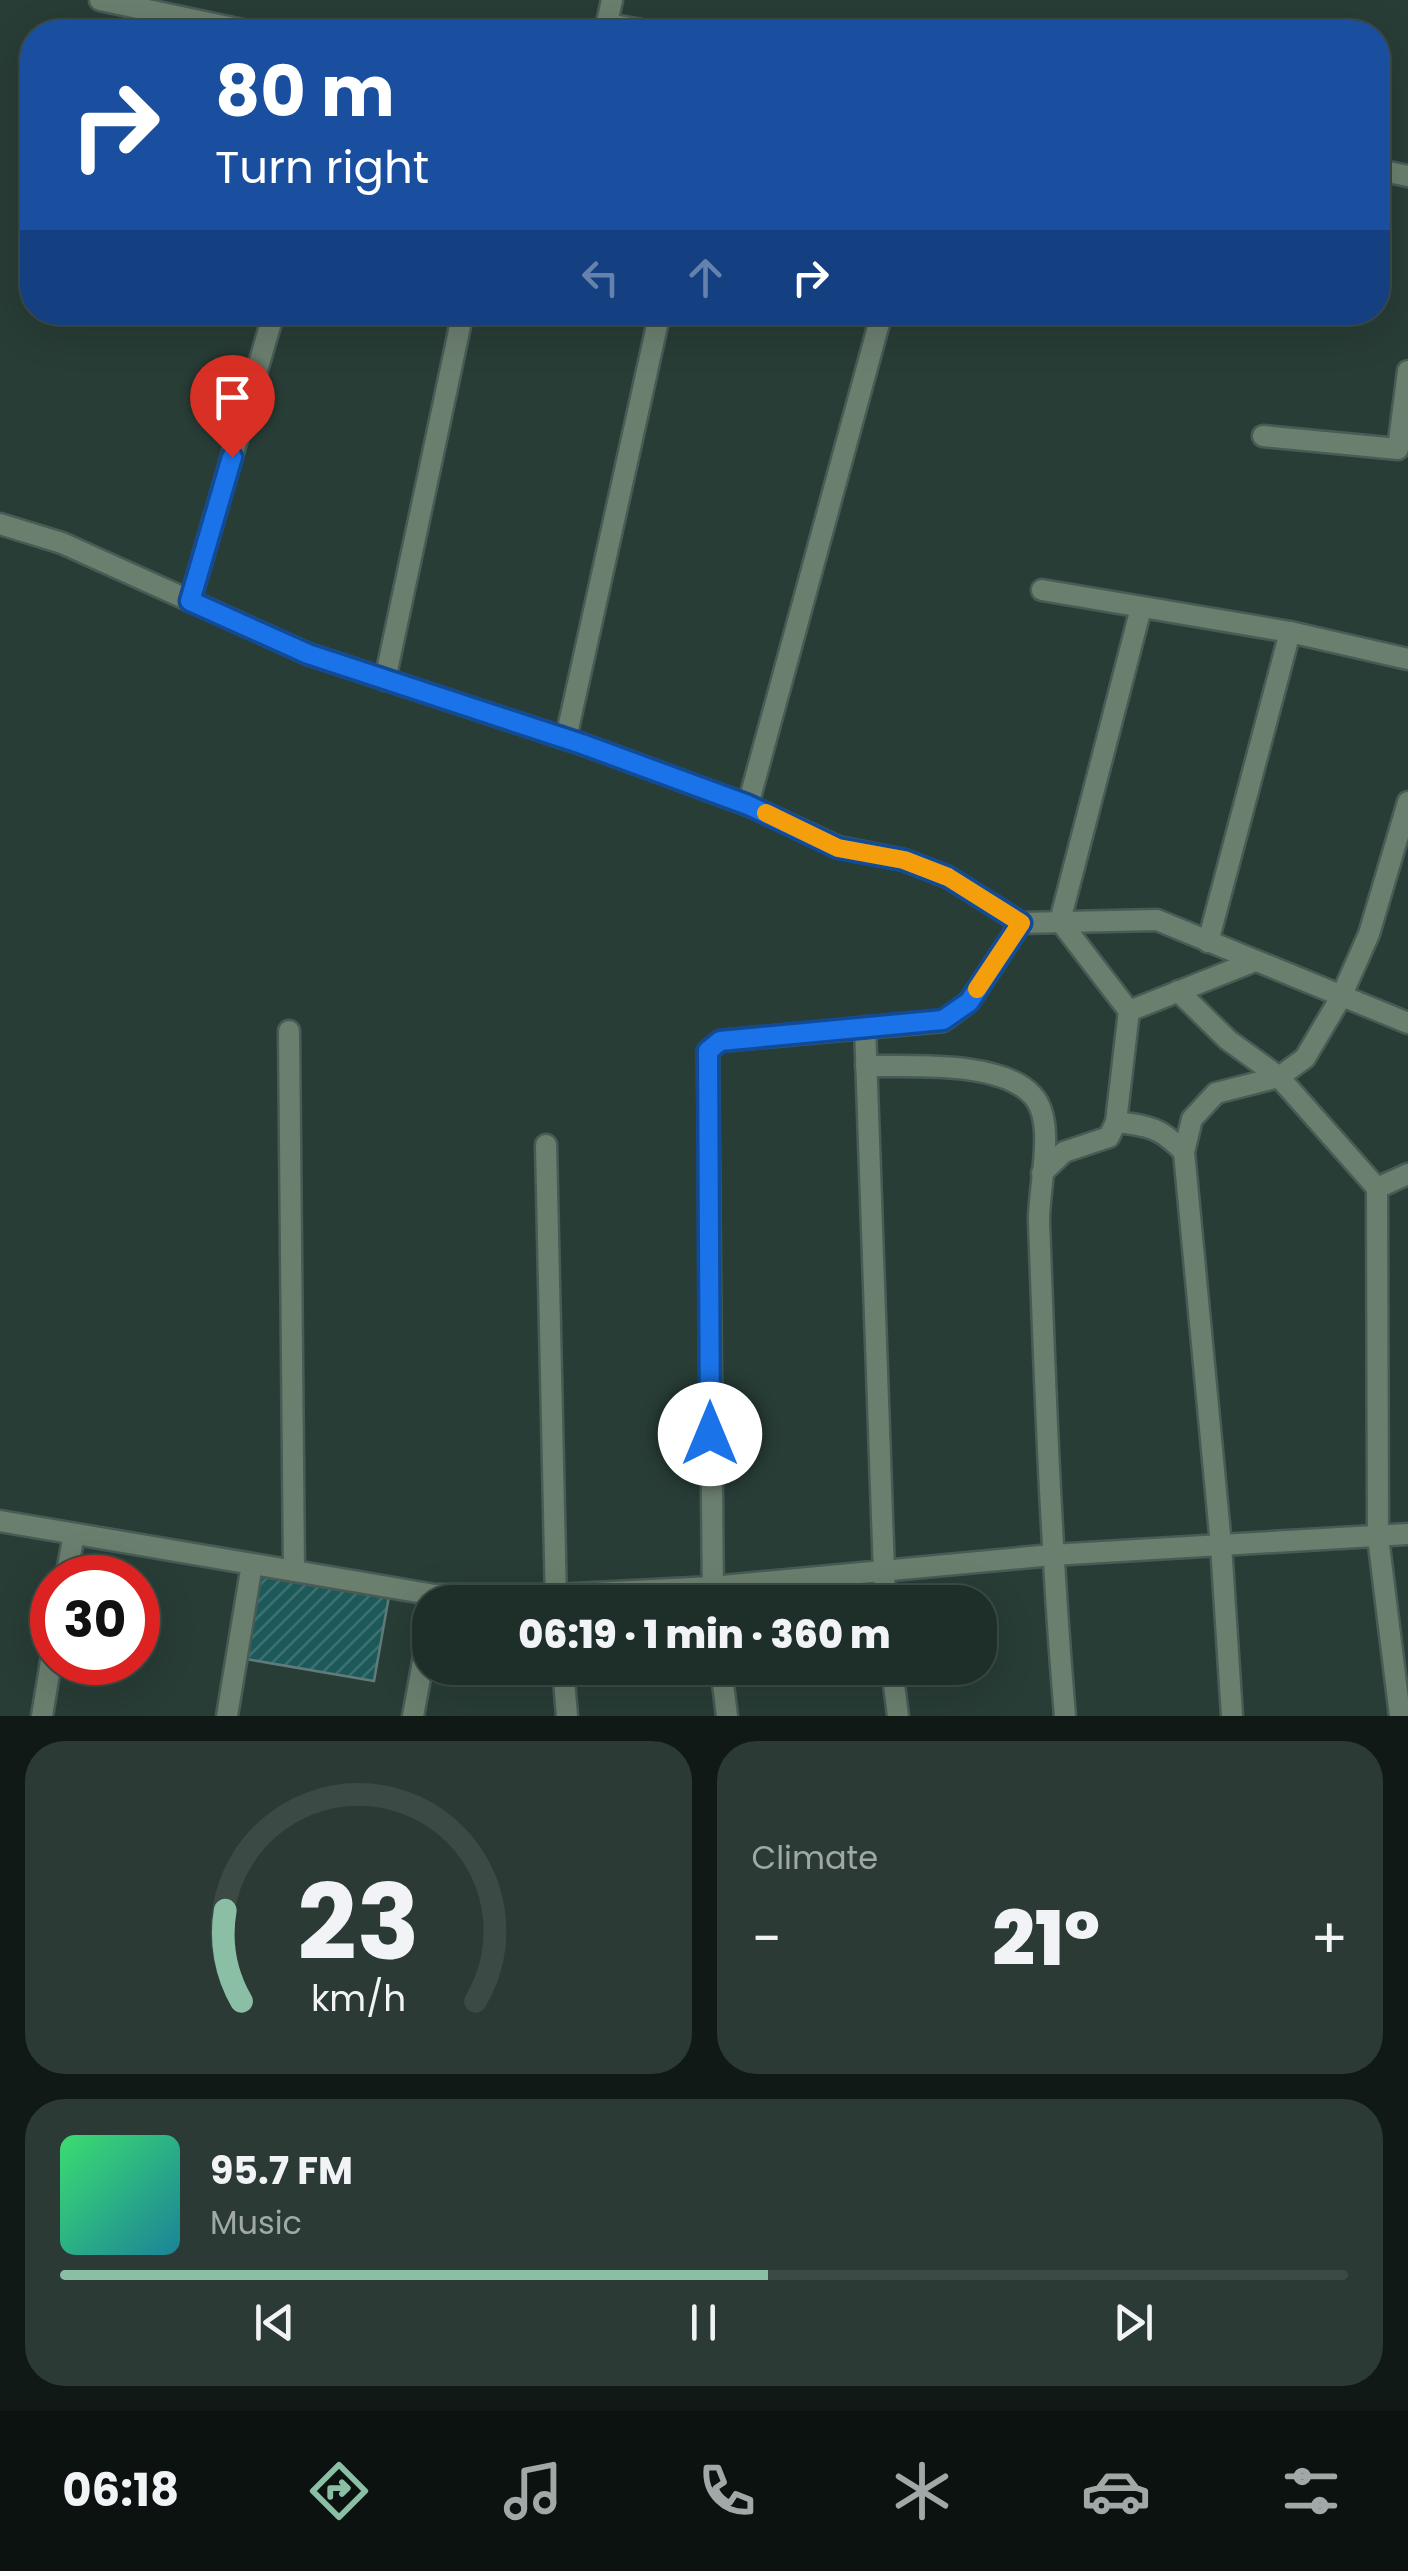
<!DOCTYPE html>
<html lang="en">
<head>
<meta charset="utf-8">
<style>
	body { margin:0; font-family:Poppins,sans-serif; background:#2b3a34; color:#f1f3f6; height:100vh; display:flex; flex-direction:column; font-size:38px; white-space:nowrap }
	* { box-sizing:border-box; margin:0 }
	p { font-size:32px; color:#a1a8a8 }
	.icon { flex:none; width:55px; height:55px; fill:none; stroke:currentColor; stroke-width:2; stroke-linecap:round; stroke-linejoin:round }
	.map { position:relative; height:1716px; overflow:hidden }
	.details { display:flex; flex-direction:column; gap:25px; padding:25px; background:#101916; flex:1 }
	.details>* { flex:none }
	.top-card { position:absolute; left:20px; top:20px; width:1370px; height:305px; border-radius:40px; box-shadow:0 10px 40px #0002,0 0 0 2px #3c4a45; background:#1a4fa0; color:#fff; overflow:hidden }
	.speed { position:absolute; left:30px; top:1555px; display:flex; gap:20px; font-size:50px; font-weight:700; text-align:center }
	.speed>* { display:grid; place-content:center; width:130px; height:130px; border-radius:50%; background:#1e2e28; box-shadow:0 10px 40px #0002,0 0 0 2px #3c4a45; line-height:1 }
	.speed .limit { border:15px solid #d22; background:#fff; color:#111 }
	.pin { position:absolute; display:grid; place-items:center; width:85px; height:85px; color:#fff; margin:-102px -42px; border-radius:50% 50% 50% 0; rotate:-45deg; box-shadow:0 0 10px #0007 }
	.pin .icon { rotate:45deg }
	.me { position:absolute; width:110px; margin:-55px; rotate:0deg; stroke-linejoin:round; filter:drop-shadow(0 0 8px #0008) }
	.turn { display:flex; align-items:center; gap:35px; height:210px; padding:0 30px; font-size:45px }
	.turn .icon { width:130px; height:130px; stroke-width:2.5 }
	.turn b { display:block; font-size:70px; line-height:85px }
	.lanes { display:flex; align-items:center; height:95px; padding:0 30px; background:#0003; justify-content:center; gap:50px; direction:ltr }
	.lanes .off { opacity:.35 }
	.big { font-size:75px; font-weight:800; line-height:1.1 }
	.details .card { flex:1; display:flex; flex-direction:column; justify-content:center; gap:15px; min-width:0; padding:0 35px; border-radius:40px; background:#2b3a34 }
	.details .dial { align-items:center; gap:0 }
	.dial svg { height:260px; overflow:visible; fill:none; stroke:#3c4a45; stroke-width:7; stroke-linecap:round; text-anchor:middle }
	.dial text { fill:#f1f3f6; stroke:none }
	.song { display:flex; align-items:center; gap:30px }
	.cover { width:120px; height:120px; border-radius:15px; background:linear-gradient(135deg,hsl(140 70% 55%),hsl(190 70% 35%)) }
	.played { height:10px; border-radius:5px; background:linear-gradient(90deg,#8abfa5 55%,#3c4a45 55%) }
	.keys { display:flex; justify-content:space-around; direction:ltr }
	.heat { display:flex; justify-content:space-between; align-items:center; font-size:55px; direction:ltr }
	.details .tiles { flex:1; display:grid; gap:25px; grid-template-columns:1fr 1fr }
	.card:last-child { grid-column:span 2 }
	.trip { position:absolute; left:412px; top:1585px; width:585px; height:100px; border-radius:40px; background:#1e2e28; box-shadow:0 10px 40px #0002,0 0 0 2px #3c4a45; font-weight:800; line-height:100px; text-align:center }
	.tabs { display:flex; height:160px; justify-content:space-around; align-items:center; background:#0c1210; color:#a1a8a8 }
	.tabs .icon { width:70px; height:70px }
	.tabs .on { color:#8abfa5 }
	.tabs b { font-size:45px; color:#f1f3f6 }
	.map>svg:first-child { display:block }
	.building { fill:url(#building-hatch); stroke:#617a7a; stroke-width:2.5 }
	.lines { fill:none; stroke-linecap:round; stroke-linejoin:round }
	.minor-casing { stroke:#485b55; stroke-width:25 }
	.minor { stroke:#6b7f6f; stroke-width:20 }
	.route-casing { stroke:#114b97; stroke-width:25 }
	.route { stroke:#1a73e8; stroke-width:18 }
	.slow { stroke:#f59e0b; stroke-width:18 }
</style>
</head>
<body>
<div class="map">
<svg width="1408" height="1716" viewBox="0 0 1408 1716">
	<defs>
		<pattern id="building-hatch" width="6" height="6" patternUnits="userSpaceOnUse" patternTransform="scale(2.5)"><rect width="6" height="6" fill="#1d5959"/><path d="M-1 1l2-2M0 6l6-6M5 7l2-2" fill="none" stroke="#3d7171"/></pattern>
	</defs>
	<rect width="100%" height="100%" fill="#283d36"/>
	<path class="building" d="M261,1575l128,21 -15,85 -128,-22z"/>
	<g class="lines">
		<g class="minor-casing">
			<g id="minor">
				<path d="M100,0l152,32"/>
				<path d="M608,24l44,8"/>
				<path d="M605,32l7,-32"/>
				<path d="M1378,170l30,6"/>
				<path d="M1263,436l135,13 10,-78"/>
				<path d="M0,524l62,19 246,111 274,90 166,61 90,42 66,13 44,17 73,46 136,-3 251,103"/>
				<path d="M1042,590l248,42 118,27"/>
				<path d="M190,601l84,-289"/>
				<path d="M385,680l78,-368"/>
				<path d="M566,738l94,-426"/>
				<path d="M748,805l133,-489 -20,-4"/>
				<path d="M1208,942l82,-310"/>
				<path d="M1178,991l50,49 51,37 98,111 1,349 22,179"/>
				<path d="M1129,1011l126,-50"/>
				<path d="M865,1027l20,575"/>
				<path d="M289,1031l5,540"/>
				<path d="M866,1066c45,1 136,-6 167,30 24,26 5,92 6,126 6,165 12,329 26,494"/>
				<path d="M1116,1122c33,4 44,5 68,30"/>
				<path d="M546,1145l10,457"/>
				<path d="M1042,1173l22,-21 45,-15 7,-15 13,-111 -69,-90 81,-313"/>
				<path d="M1377,1188l31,-14"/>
				<path d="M0,1521l435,74h120l157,-8 340,-32 356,-21"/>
				<path d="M66,1578l8,-44"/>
				<path d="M713,1602l-5,-551 12,-10 223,-20 26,-19 52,-79"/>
				<path d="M563,1668l4,48"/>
				<path d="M721,1668l6,48"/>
				<path d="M892,1668l6,48"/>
				<path d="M42,1716l10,-61"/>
				<path d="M227,1716l25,-152"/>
				<path d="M413,1716l17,-92"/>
				<path d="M1232,1716l-11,-171 -37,-393 8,-33 24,-26 63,-16 26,-19 36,-61 28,-63 39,-132"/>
			</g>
		</g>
		<use href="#minor" class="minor"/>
	</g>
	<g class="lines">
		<g class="route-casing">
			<path id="route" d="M232,457l-42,144 118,53 274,90 166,61 90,43 66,12 44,17 73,46 -52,79 -26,18 -223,21 -12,10 2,383"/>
		</g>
		<use href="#route" class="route"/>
		<path class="slow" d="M766,813l72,35 66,12 44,17 73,46 -44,66"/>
	</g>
</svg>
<div class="speed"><div class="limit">30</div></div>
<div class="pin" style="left:232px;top:457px;background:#d93025"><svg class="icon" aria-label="arrive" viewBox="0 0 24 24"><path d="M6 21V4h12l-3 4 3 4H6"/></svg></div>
<svg class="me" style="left:710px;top:1434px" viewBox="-20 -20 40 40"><circle r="19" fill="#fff"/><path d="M0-13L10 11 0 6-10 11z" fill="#1a73e8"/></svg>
<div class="trip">06:19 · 1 min · 360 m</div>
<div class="top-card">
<div class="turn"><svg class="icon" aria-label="right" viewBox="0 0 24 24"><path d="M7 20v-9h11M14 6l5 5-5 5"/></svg><div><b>80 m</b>Turn right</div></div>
<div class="lanes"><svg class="icon off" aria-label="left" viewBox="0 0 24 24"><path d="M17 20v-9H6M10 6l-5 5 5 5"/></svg><svg class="icon off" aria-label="ahead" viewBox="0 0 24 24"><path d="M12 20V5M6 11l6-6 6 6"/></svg><svg class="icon" aria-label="right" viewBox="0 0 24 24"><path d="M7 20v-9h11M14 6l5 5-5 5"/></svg></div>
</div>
</div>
<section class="details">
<div class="tiles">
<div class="card dial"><svg viewBox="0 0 100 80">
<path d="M14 69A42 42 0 1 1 86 69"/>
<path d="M14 69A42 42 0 0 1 9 41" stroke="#8abfa5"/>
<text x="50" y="56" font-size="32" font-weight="700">23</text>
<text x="50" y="72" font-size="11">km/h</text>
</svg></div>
<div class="card"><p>Climate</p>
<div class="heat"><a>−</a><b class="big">21°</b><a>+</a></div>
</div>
<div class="card">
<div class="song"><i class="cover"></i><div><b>95.7 FM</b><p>Music</p></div></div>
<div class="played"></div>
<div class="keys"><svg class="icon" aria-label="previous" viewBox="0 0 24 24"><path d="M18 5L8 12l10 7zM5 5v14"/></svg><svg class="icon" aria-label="pause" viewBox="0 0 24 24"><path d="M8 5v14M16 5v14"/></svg><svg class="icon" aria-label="next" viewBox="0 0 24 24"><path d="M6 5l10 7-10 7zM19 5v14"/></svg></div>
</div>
</div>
</section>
<nav class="tabs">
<b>06:18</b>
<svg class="icon on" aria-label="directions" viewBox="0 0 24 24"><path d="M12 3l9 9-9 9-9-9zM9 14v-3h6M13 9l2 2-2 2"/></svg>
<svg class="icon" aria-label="music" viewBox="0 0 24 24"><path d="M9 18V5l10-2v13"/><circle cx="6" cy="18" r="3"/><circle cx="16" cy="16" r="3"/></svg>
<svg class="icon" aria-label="phone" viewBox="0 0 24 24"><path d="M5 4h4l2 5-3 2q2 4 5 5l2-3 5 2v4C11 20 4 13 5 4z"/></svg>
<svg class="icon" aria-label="climate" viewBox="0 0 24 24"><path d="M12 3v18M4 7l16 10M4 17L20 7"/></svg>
<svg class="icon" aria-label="car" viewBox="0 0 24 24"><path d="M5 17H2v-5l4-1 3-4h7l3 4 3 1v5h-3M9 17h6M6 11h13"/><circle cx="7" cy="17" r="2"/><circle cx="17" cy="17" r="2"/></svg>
<svg class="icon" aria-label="filters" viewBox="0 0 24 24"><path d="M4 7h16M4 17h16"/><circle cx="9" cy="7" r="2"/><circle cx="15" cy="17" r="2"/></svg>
</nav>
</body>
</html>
